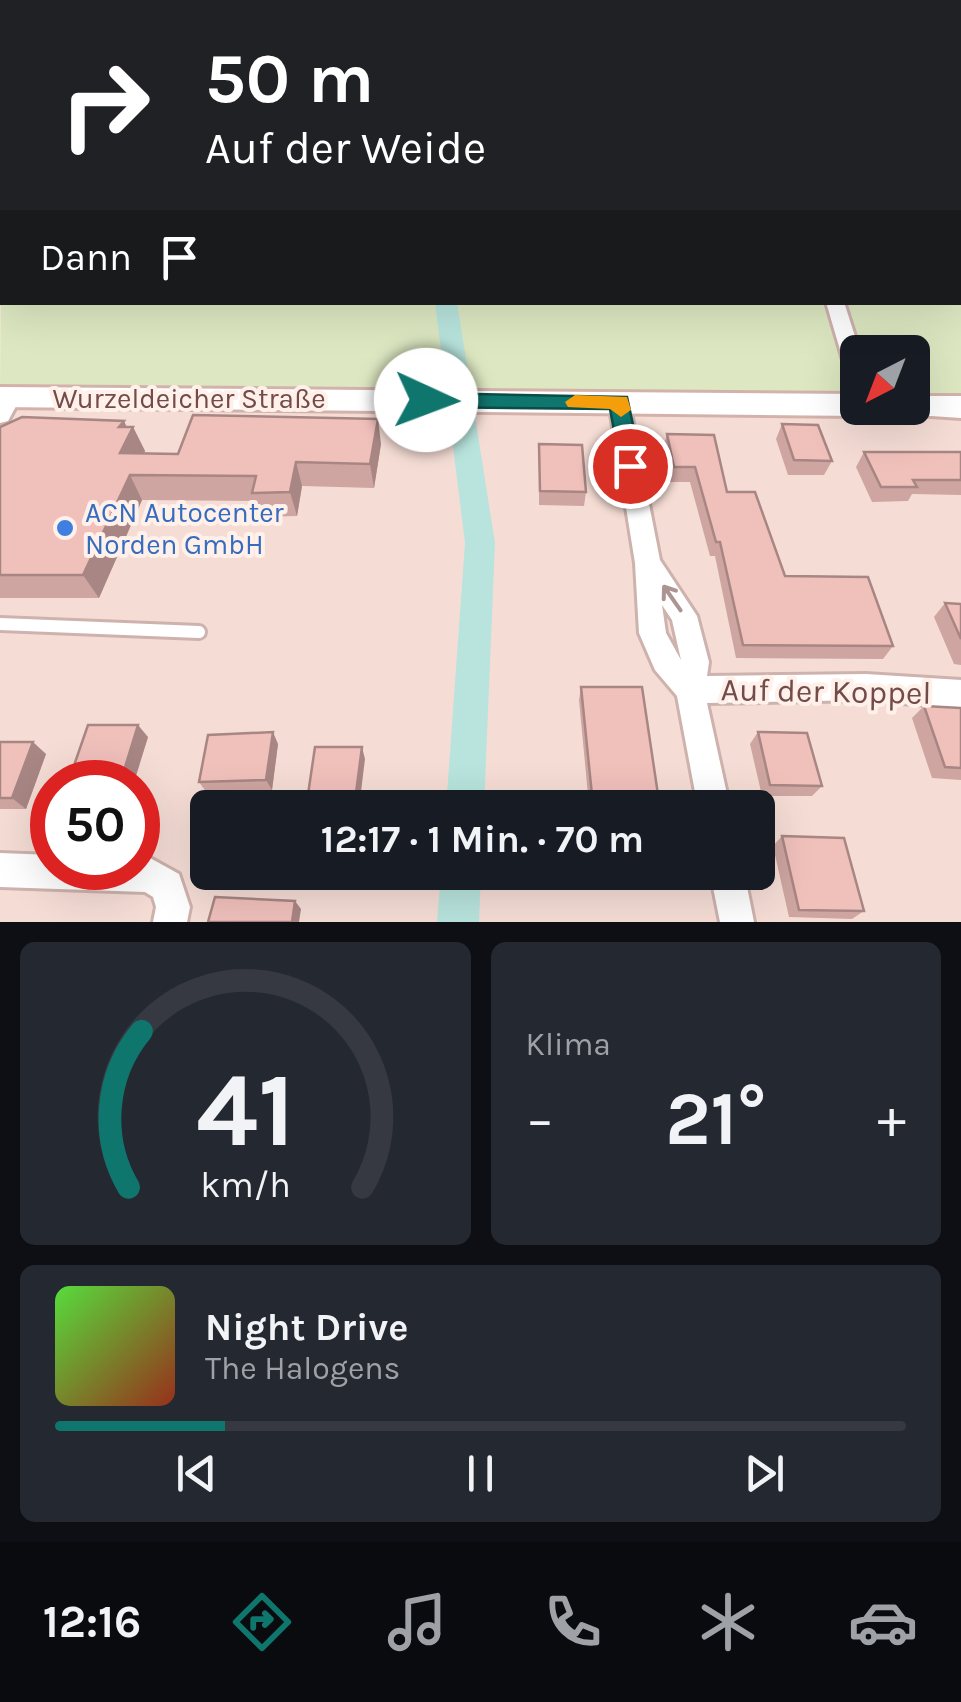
<!DOCTYPE html>
<html lang="de">
<head>
<meta charset="utf-8">
<style>
	body { margin:0; font-family:Karla,sans-serif; background:#242831; color:#f1f3f6; height:100vh; display:flex; flex-direction:column; font-size:38px; white-space:nowrap }
	* { box-sizing:border-box; margin:0 }
	p { font-size:32px; color:#9ea1a6 }
	.icon { flex:none; width:55px; height:55px; fill:none; stroke:currentColor; stroke-width:2; stroke-linecap:round; stroke-linejoin:round }
	.map { position:relative; height:922px; overflow:hidden }
	.side { display:flex; flex-direction:column; gap:20px; padding:20px; background:#0d0f14; flex:1 }
	.side>* { flex:none }
	.banner { position:absolute; left:0px; top:0px; width:962px; height:305px; box-shadow:0 10px 40px #0002; background:#202124; color:#fff; overflow:hidden }
	.needle { width:65px; rotate:222deg }
	.tools { position:absolute; left:840px; top:335px; display:grid; gap:20px }
	.tools a { display:grid; place-items:center; width:90px; height:90px; border-radius:15px; background:#171b24; box-shadow:0 10px 40px #0002; font-size:50px }
	.speed { position:absolute; left:30px; top:760px; display:flex; gap:20px; font-size:50px; font-weight:700; text-align:center }
	.speed>* { display:grid; place-content:center; width:130px; height:130px; border-radius:50%; background:#171b24; box-shadow:0 10px 40px #0002; line-height:1 }
	.speed .limit { border:15px solid #d22; background:#fff; color:#111 }
	.pin { position:absolute; display:grid; place-items:center; width:85px; height:85px; color:#fff; margin:-42px; border:5px solid #fff; border-radius:50%; box-shadow:0 2px 10px #0007 }
	.me { position:absolute; width:110px; margin:-55px; rotate:92deg; stroke-linejoin:round; filter:drop-shadow(0 0 8px #0008) }
	.turn { display:flex; align-items:center; gap:35px; height:210px; padding:0 40px; font-size:45px }
	.turn .icon { width:130px; height:130px; stroke-width:2.5 }
	.turn b { display:block; font-size:70px; line-height:85px }
	.then { display:flex; align-items:center; height:95px; padding:0 40px; background:#0003; gap:20px; font-size:38px }
	.big { font-size:75px; font-weight:700; line-height:1.1 }
	.side .card { flex:1; display:flex; flex-direction:column; justify-content:center; gap:15px; min-width:0; padding:0 35px; border-radius:15px; background:#242831 }
	.side .dial { align-items:center; gap:0 }
	.dial svg { height:260px; overflow:visible; fill:none; stroke:#363941; stroke-width:7; stroke-linecap:round; text-anchor:middle }
	.dial text { fill:#f1f3f6; stroke:none }
	.song { display:flex; align-items:center; gap:30px }
	.cover { width:120px; height:120px; border-radius:15px; background:linear-gradient(135deg,hsl(110 70% 55%),hsl(10 70% 35%)) }
	.played { height:10px; border-radius:5px; background:linear-gradient(90deg,#0f766e 20%,#363941 20%) }
	.keys { display:flex; justify-content:space-around; direction:ltr }
	.heat { display:flex; justify-content:space-between; align-items:center; font-size:55px; direction:ltr }
	.side .tiles { flex:1; display:grid; gap:20px; grid-template-columns:1fr 1fr }
	.card:last-child { grid-column:span 2 }
	.trip { position:absolute; left:190px; top:790px; width:585px; height:100px; border-radius:15px; background:#171b24; box-shadow:0 10px 40px #0002; font-weight:700; line-height:100px; text-align:center }
	.tabs { display:flex; height:160px; justify-content:space-around; align-items:center; background:#090b0e; color:#9ea1a6 }
	.tabs .icon { width:70px; height:70px }
	.tabs .on { color:#0f766e }
	.tabs b { font-size:45px; color:#f1f3f6 }
	.map>svg:first-child { display:block }
	.residential { fill:#f5ddd5; fill-rule:evenodd }
	.green { fill:#dde8c2 }
	.lines { fill:none; stroke-linecap:round; stroke-linejoin:round }
	.canal { fill:#b8e4dd; fill-rule:evenodd }
	.service-far1-casing { stroke:#ceb2ad; stroke-width:9 }
	.service-casing { stroke:#ceb2ad; stroke-width:18 }
	.minor-casing { stroke:#ceb2ad; stroke-width:6 }
	.secondary-casing { stroke:#d4b2ac; stroke-width:6 }
	.service-far1 { stroke:#fff; stroke-width:6 }
	.service { stroke:#fff; stroke-width:12 }
	.minor { fill:#fff; fill-rule:evenodd }
	.secondary { fill:#fff; fill-rule:evenodd }
	.wall { fill:#cea5a1 }
	.shaded-wall { fill:#a88683 }
	.building { fill:#f0c0bb; stroke:#a88683; stroke-width:2.5 }
	.oneway { stroke:#ab9492 }
	.route { fill:#0f766e; stroke:#0a4d48; stroke-width:2.5 }
	.slow { fill:#f59e0b }
	.shop-dot { fill:#3f7fe0; stroke:#fff0e9; stroke-width:4 }
	.labels { text-anchor:middle; stroke-width:8; stroke-linejoin:round; paint-order:stroke }
	.street-label { font-size:28px; fill:#734c4a; stroke:#fff0e9 }
	.shop-label { font-size:28px; fill:#366cbe; stroke:#fff0e9; text-anchor:start }
	.near-street-label { font-size:32px; fill:#734c4a; stroke:#fff0e9 }
</style>
</head>
<body>
<div class="map">
<svg width="961" height="922" viewBox="0 0 961 922">
	<rect width="100%" height="100%" fill="#fbebe3"/>
	<path class="residential" d="M0,407l961,10v505h-961zM52,782h86v86h-86zM208,808h550v64h-550z"/>
	<path class="green" d="M2,163v139h958l1,-92v187l-48,-1 -1,-44h-54l-1,43 -857,-8z"/>
	<g class="lines">
		<g class="canal">
			<path d="M435,302h22l38,241 -11,265h-38l19,-265z"/>
			<path d="M441,872h40l-2,50h-42z"/>
		</g>
		<g class="service-far1-casing">
			<g id="service-far1">
				<path d="M833,1l17,1"/>
				<path d="M229,2l5,-2"/>
			</g>
		</g>
		<g class="service-casing">
			<path id="service" d="M0,624l199,8"/>
		</g>
		<g class="minor-casing">
			<g id="minor">
				<path d="M826,302h18l16,50 -2,32 -10,-7z"/>
				<path d="M11,390l10,7 -13,24 -8,2v-25z"/>
				<path d="M619,395l10,7 31,158 37,56 12,46 -2,14 159,-2 95,6v28l-95,-8 -159,3 23,105h-32l-21,-112 -22,-26 -16,-37 -4,-70 -26,-161zM662,605l10,15 9,40 -15,-27z"/>
				<path d="M0,853l52,2v13h86v-10h12l29,16 11,33 -3,15h-34l3,-15 -3,-10 -8,-5 -145,-5z"/>
				<path d="M710,872h34l10,50h-34z"/>
			</g>
		</g>
		<g class="secondary-casing">
			<g id="secondary">
				<path d="M0,387l858,7v14h14l-14,8 -858,-9z"/>
				<path d="M912,396h49v22l-60,-4 -4,-6h15z"/>
			</g>
		</g>
		<use href="#service-far1" class="service-far1"/>
		<use href="#service" class="service"/>
		<use href="#minor" class="minor"/>
		<use href="#secondary" class="secondary"/>
	</g>
	<g class="wall">
		<path d="M256,0h551l-2,2h-549z"/>
		<path d="M878,0h83v195l-1,-193h-83z"/>
		<path d="M782,424l50,37 -8,14h-36l-12,-36z"/>
		<path d="M0,427h133l12,24 -1,2 34,1 203,-10 -7,44 -72,-2 -5,30 -36,1 -6,-16 -113,-1 -43,98h-99z"/>
		<path d="M667,434l60,58 58,84 108,70 -10,13 -147,-1 -21,-102h-5l-20,-74h-21l-6,-34z"/>
		<path d="M539,444l47,48 -2,14 -45,-1z"/>
		<path d="M864,452h97v43l-49,-1 -4,7 -36,1 -16,-35z"/>
		<path d="M945,603l16,1v61l-7,-1 -20,-47z"/>
		<path d="M581,687l79,121h-77l3,-13h2l-9,-95z"/>
		<path d="M924,706l37,2v72l-29,-2 -20,-60z"/>
		<path d="M758,732l64,54 -10,10h-50l-12,-52z"/>
		<path d="M148,737l-14,45h-58l-6,-5z"/>
		<path d="M0,742l46,12 -20,55h-26z"/>
		<path d="M278,744l-6,46 -65,3 -8,-11z"/>
		<path d="M782,836l82,75 -12,8 -63,-2 -16,-71z"/>
		<path d="M588,872h82v3l-6,8h-75z"/>
	</g>
	<g class="shaded-wall">
		<path d="M155,0h35l-5,2h-29z"/>
		<path d="M378,419l3,25 -7,44 -4,-24z"/>
		<path d="M124,421l6,13 3,-7 12,24 -12,26 -13,-24 -1,-26z"/>
		<path d="M296,462l6,24 -5,30 -7,-24z"/>
		<path d="M130,475l12,25 -43,98 -16,-23z"/>
		<path d="M138,725l10,12 -14,45h-7l-5,-5z"/>
		<path d="M273,732l5,12 -6,46 -6,-10z"/>
		<path d="M33,742l13,12 -20,55 -14,-11z"/>
		<path d="M362,747l3,12 -6,49h-5z"/>
		<path d="M295,901l6,8 -2,13h-7z"/>
	</g>
	<g class="building">
		<path d="M97,0h37l-4,2h-39z"/>
		<path d="M262,0h72l-4,2h-49z"/>
		<path d="M374,0h421l-2,2h-395z"/>
		<path d="M881,0h80v166l-1,-164h-79z"/>
		<path d="M193,415l185,4 -8,45 -74,-2 -6,30 -38,1 4,-17 -126,-1 -47,100h-83v-148l22,-10 102,4 -5,6h14l-13,26 58,1z"/>
		<path d="M782,424l36,1 14,36 -38,-1z"/>
		<path d="M667,434l47,1 13,57h28l30,84 83,1 25,69 -150,-1 -23,-103h-4l-21,-75h-21z"/>
		<path d="M539,444l43,1 4,47 -46,-1z"/>
		<path d="M864,452h97v28h-48l4,7h-36z"/>
		<path d="M945,603l16,1v35z"/>
		<path d="M581,687h61l18,121h-73l-1,-13h6z"/>
		<path d="M924,706l37,2v60l-16,-1z"/>
		<path d="M88,725h50l-16,52h-52z"/>
		<path d="M273,732l-7,48 -67,2 9,-47z"/>
		<path d="M758,732l49,1 15,53 -52,-1z"/>
		<path d="M0,742h33l-21,56h-12z"/>
		<path d="M315,747h47l-8,61h-48z"/>
		<path d="M782,836l62,2 20,73 -65,-1z"/>
		<path d="M592,872h78v3l-77,-1z"/>
		<path d="M215,897l80,4 -3,21h-84z"/>
	</g>
	<defs><path id="oneway-shaft" d="M-6 0H5M1.5-3L5.5 0L1.5 3" fill="none" stroke-width="1.6" stroke-linecap="round" stroke-linejoin="round" transform="scale(2.5)"/></defs>
	<use class="oneway" href="#oneway-shaft" transform="translate(672 598) rotate(-125)"/>
	<path class="route" d="M426,393l201,4 15,69 -12,9 -8,-2 -12,-64 -184,-2 -11,-7z"/>
	<path class="slow" d="M575,395l52,2 4,13 -10,7 -11,-8 -42,-2 -3,-5z"/>
	<circle class="shop-dot" cx="65" cy="528" r="10"/>
	<g class="labels">
		<g class="street-label">
			<text x="189" y="408">Wurzeldeicher Straße</text>
		</g>
		<g class="shop-label">
			<text x="85" y="522">ACN Autocenter<tspan x="85" dy="32">Norden GmbH</tspan></text>
		</g>
		<g class="near-street-label">
			<text transform="translate(826 691) rotate(1)" y="11">Auf der Koppel</text>
		</g>
	</g>
</svg>
<div class="tools">
<a><svg class="needle" viewBox="-14 -14 28 28"><path d="M0-13l5 13h-10z" fill="#e53935"/><path d="M0 13l5-13h-10z" fill="#9ea1a6"/></svg></a>
</div>
<div class="speed"><div class="limit">50</div></div>
<div class="pin" style="left:630px;top:466px;background:#d93025"><svg class="icon" aria-label="arrive" viewBox="0 0 24 24"><path d="M6 21V4h12l-3 4 3 4H6"/></svg></div>
<svg class="me" style="left:426px;top:400px" viewBox="-20 -20 40 40"><circle r="19" fill="#fff"/><path d="M0-13L10 11 0 6-10 11z" fill="#0f766e"/></svg>
<div class="trip">12:17 · 1 Min. · 70 m</div>
<div class="banner">
<div class="turn"><svg class="icon" aria-label="right" viewBox="0 0 24 24"><path d="M7 20v-9h11M14 6l5 5-5 5"/></svg><div><b>50 m</b>Auf der Weide</div></div>
<div class="then">Dann<svg class="icon" aria-label="arrive" viewBox="0 0 24 24"><path d="M6 21V4h12l-3 4 3 4H6"/></svg></div>
</div>
</div>
<section class="side">
<div class="tiles">
<div class="card dial"><svg viewBox="0 0 100 80">
<path d="M14 69A42 42 0 1 1 86 69"/>
<path d="M14 69A42 42 0 0 1 18 21" stroke="#0f766e"/>
<text x="50" y="56" font-size="32" font-weight="700">41</text>
<text x="50" y="72" font-size="11">km/h</text>
</svg></div>
<div class="card"><p>Klima</p>
<div class="heat"><a>−</a><b class="big">21°</b><a>+</a></div>
</div>
<div class="card">
<div class="song"><i class="cover"></i><div><b>Night Drive</b><p>The Halogens</p></div></div>
<div class="played"></div>
<div class="keys"><svg class="icon" aria-label="previous" viewBox="0 0 24 24"><path d="M18 5L8 12l10 7zM5 5v14"/></svg><svg class="icon" aria-label="pause" viewBox="0 0 24 24"><path d="M8 5v14M16 5v14"/></svg><svg class="icon" aria-label="next" viewBox="0 0 24 24"><path d="M6 5l10 7-10 7zM19 5v14"/></svg></div>
</div>
</div>
</section>
<nav class="tabs">
<b>12:16</b>
<svg class="icon on" aria-label="directions" viewBox="0 0 24 24"><path d="M12 3l9 9-9 9-9-9zM9 14v-3h6M13 9l2 2-2 2"/></svg>
<svg class="icon" aria-label="music" viewBox="0 0 24 24"><path d="M9 18V5l10-2v13"/><circle cx="6" cy="18" r="3"/><circle cx="16" cy="16" r="3"/></svg>
<svg class="icon" aria-label="phone" viewBox="0 0 24 24"><path d="M5 4h4l2 5-3 2q2 4 5 5l2-3 5 2v4C11 20 4 13 5 4z"/></svg>
<svg class="icon" aria-label="climate" viewBox="0 0 24 24"><path d="M12 3v18M4 7l16 10M4 17L20 7"/></svg>
<svg class="icon" aria-label="car" viewBox="0 0 24 24"><path d="M5 17H2v-5l4-1 3-4h7l3 4 3 1v5h-3M9 17h6M6 11h13"/><circle cx="7" cy="17" r="2"/><circle cx="17" cy="17" r="2"/></svg>
</nav>
</body>
</html>
